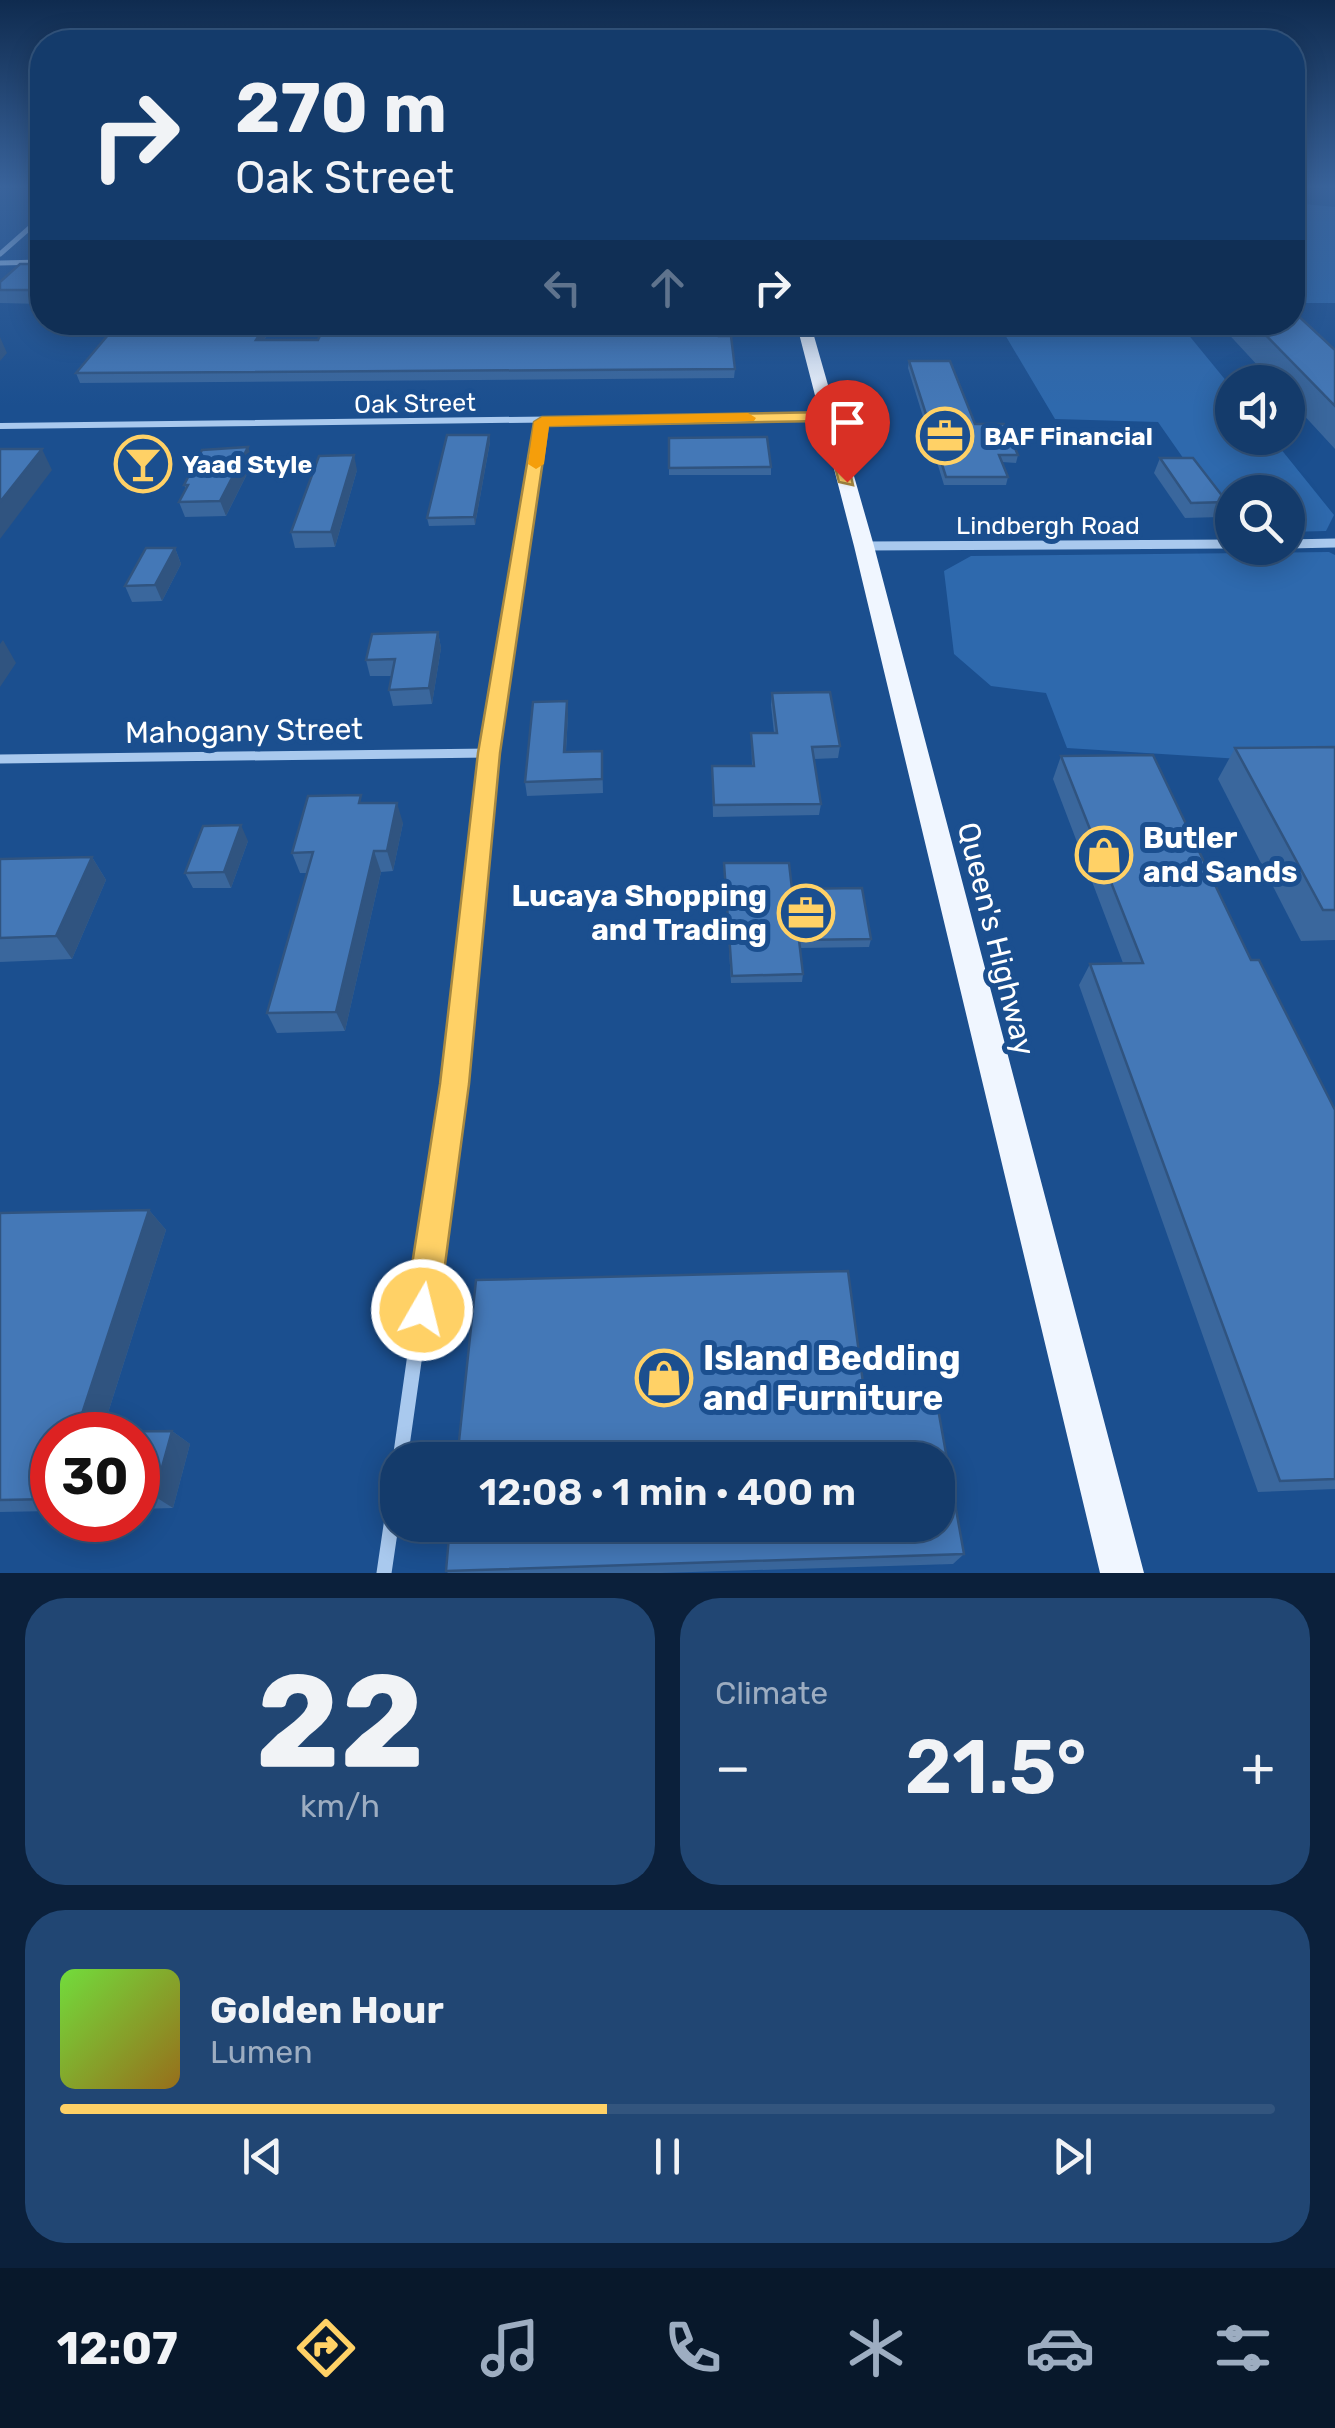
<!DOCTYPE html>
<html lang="en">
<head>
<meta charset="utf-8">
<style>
	body { margin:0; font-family:Rubik,sans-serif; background:#214673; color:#f1f3f6; height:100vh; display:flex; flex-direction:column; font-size:38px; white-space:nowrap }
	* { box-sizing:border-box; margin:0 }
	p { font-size:32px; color:#9dadc1 }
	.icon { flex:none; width:55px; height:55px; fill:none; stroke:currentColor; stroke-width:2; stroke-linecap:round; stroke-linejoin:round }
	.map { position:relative; height:1573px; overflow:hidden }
	.side { display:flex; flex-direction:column; gap:25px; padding:25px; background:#0b203b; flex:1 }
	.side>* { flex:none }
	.hud { position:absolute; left:30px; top:30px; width:1275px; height:305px; border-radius:40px; box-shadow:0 5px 25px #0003,0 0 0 2px #33557e; background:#143b6b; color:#f1f3f6; overflow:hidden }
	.controls { position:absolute; left:1215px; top:365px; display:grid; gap:20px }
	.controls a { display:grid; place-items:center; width:90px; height:90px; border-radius:50%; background:#143b6b; box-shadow:0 5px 25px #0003,0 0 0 2px #33557e; font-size:50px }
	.speed { position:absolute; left:30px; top:1412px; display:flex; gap:20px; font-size:50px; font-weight:700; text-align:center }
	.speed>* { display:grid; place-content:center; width:130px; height:130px; border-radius:50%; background:#143b6b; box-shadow:0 5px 25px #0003,0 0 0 2px #33557e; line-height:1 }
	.speed .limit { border:15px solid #d22; background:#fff; color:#111 }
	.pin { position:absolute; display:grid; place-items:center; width:85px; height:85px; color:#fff; margin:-102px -42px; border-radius:50% 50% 50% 0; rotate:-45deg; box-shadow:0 0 10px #0007 }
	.pin .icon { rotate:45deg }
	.me { position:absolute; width:110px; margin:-55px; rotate:8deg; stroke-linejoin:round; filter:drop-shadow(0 0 8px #0008) }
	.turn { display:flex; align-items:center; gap:35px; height:210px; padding:0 40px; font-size:45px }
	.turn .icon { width:130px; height:130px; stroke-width:2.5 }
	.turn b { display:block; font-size:70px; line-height:85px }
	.lanes { display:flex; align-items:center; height:95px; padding:0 40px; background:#0003; justify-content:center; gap:50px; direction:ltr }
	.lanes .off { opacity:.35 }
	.big { font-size:75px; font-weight:600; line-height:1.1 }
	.side .widget { flex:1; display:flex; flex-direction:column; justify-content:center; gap:15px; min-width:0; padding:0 35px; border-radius:40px; background:#214673 }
	.side .dial { align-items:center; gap:0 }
	.dial b { font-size:130px; line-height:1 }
	.song { display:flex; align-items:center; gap:30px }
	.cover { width:120px; height:120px; border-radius:15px; background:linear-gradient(135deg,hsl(100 70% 55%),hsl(40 70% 35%)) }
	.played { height:10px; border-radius:5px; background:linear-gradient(90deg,#ffd166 45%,#33557e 45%) }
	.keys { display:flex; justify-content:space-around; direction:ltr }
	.heat { display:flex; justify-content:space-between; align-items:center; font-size:55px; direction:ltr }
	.side .tiles { flex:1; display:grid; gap:25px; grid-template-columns:1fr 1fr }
	.widget:last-child { grid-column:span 2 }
	.trip { position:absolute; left:380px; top:1442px; width:575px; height:100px; border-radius:40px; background:#143b6b; box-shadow:0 5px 25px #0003,0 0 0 2px #33557e; font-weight:600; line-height:100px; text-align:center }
	.dock { display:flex; height:160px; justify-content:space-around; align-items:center; background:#08182b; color:#9dadc1 }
	.dock .icon { width:70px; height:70px }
	.dock .current { color:#ffd166 }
	.dock b { font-size:45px; color:#f1f3f6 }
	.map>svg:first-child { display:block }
	.green { fill:#2e69ad }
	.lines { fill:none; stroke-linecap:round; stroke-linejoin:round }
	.street-far4 { stroke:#a9c9ee; stroke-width:5 }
	.street-far3 { stroke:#a9c9ee; stroke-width:6 }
	.street-far2 { stroke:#a9c9ee; stroke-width:9 }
	.street-far1 { stroke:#a9c9ee; stroke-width:11 }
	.street { stroke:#a9c9ee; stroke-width:15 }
	.primary { fill:#f0f6ff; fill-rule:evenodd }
	.wall { fill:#3a679d }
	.shaded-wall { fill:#305480 }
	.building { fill:#4478b7; stroke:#305480; stroke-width:2.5 }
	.route { fill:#ffd166; stroke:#a68842; stroke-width:2.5 }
	.slow { fill:#f59e0b }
	.labels { text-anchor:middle; stroke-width:10; stroke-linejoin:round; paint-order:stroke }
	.far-street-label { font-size:25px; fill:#fff; stroke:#1b4f8f }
	.far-poi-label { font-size:25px; font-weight:bold; fill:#fff; stroke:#1b4f8f; text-anchor:start }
	.street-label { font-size:30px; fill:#fff; stroke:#1b4f8f }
	.poi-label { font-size:30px; font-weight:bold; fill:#fff; stroke:#1b4f8f; text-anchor:start }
	.near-poi-label { font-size:35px; font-weight:bold; fill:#fff; stroke:#1b4f8f; text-anchor:start }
</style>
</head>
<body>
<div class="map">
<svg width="1335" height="1573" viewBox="0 0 1335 1573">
	<rect width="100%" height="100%" fill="#1b4f8f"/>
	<g class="green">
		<path d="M1293,203l42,4v96h-42z"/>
		<path d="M1178,322l54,66v50h40l62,77 -8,16 -38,1v-40h-56v36l-74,-106 -103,-3 -57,-96z"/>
		<path d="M1329,552l6,3v210l-268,-17 -21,-55 -55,-7 -37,-32 -10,-83 27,-15z"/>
	</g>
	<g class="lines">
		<g class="street-far4">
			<path d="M0,254l42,-37"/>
			<path d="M0,263l42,-1"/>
		</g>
		<g class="street-far3">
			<path d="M0,426l830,-10"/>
			<path d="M524,535l18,-114"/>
		</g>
		<g class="street-far2">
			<path d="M1288,544l47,-1"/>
			<path d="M865,546l367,-2"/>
			<path d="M0,759l489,-6"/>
			<path d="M485,794l39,-261"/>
		</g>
		<path class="street-far1" d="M447,1132l38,-341"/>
		<g class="street">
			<path d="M400,1460l47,-331"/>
			<path d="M384,1573l14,-95"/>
		</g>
		<path class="primary" d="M796,322h14l64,224 270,1027h-44l-246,-1027z"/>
	</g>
	<g class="wall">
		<path d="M42,264v40l-42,-1v-21z"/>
		<path d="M119,322h156l-11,18 455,-4 16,33 -1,9 -654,5 -4,-10z"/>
		<path d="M1224,322h68l43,28v99l-47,-51v-16h-15l-51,-55z"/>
		<path d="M909,361l66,63 43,31 -2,8 -14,-1 6,15 -2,8h-62l-36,-117z"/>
		<path d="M489,435l1,7 -15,83 -46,1 -2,-8z"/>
		<path d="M669,438l102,29v8h-102z"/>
		<path d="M1160,458l67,44 -7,15 -35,1 -31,-45z"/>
		<path d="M253,462l-27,54 -41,1 -6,-15 7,-13 -2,-4z"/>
		<path d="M357,470l-22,77 -40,1 -4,-16z"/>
		<path d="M175,548l6,16 -19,37 -30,1 -7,-16z"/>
		<path d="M438,632l3,16 -9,56 -39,2 -4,-16 3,-14h-22l-4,-16z"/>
		<path d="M772,693l68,53 -2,12 -24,1 7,45 -2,11 -106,2 -1,-51h40l-1,-33h23l-3,-28z"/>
		<path d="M567,701l1,14 -2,37 36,-1 1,42 -76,3 -2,-14z"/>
		<path d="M1335,747v193l-34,1 -83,-162 17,-31z"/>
		<path d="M1061,756l190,204 84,150v379l-77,3 -179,-507 11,-21 33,-1 -70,-184z"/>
		<path d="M364,803l39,20 -10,48 -12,1 -36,159 -68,2 -10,-20 40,-140h-7l-8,-20z"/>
		<path d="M248,841l-17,47h-38l-8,-15z"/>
		<path d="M92,857l14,23 -34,79 -72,3v-103z"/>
		<path d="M724,863l68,26 79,50 -2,8 -69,1 3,26 -1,8 -71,1z"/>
		<path d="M149,1210l17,20 -64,202 70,-1 18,13 -17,64 -35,1v-74h-86v76l-52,1v-299z"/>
		<path d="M866,1405l98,149 -11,10 -292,9h-213l-2,-2z"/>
	</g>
	<g class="shaded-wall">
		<path d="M267,322h8l-17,27 -2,-9z"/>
		<path d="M0,337l7,16 -7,8z"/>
		<path d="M489,435l1,7 -15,83 -1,-8z"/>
		<path d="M248,447l5,15 -27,54 -6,-15z"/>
		<path d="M42,449l10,21 -52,69v-37z"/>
		<path d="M354,455l3,15 -22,77 -4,-15z"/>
		<path d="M175,548l6,16 -19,37 -7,-16z"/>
		<path d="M438,632l3,16 -9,56 -3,-16z"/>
		<path d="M3,640l13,23 -16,24v-43z"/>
		<path d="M567,701l1,14 -3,51 -1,-14z"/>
		<path d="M397,803l6,20 -10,48 -6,-20z"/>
		<path d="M241,825l7,16 -17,47 -7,-16z"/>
		<path d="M374,851l7,21 -36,159 -9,-19z"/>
		<path d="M92,857l14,23 -34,79 -16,-23z"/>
		<path d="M149,1210l17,20 -65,205 -25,-3z"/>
		<path d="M172,1431l18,13 -17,64 -19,-12z"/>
	</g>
	<g class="building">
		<path d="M20,264h22v26h-42v-8z"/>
		<path d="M1292,310l43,40v56l-82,-84h39z"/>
		<path d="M119,322h148l-11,18h62l8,-18h392l1,14h12l4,33 -659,4z"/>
		<path d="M909,361h41l25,63h29l14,31h-19l9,22h-62z"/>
		<path d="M447,435h42l-15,82 -47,1z"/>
		<path d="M767,437l4,30 -102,1v-30z"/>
		<path d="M248,447l-28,54 -41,1 9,-17h-4l18,-35z"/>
		<path d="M0,449h42l-42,53z"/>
		<path d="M354,455l-23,77h-40l28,-76z"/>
		<path d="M1160,458h33l34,44 -36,1z"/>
		<path d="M146,548h29l-20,37 -30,1z"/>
		<path d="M438,632l-9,56 -40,2 6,-31 -29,1 6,-26z"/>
		<path d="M830,692l10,54 -28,1 9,57 -107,1 -2,-39h42l-3,-33h26l-5,-40z"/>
		<path d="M567,701l-3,51 38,-1v28l-77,3 8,-80z"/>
		<path d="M1335,747v163h-12l-88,-162z"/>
		<path d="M1153,755l98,205h8l76,150v369l-55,2 -190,-517 53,-1 -82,-207z"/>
		<path d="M361,795l-2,8h38l-10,48h-13l-38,161 -69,1 46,-161 -21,1 16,-57z"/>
		<path d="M241,825l-17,47 -39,1 18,-47z"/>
		<path d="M92,857l-36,79 -56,2v-79z"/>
		<path d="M724,863h65l3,26 70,-1 9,51 -72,1 4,34 -71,2z"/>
		<path d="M149,1210l-73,222 96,-1 -18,65 -16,1v-62h-86v64l-52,1v-287z"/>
		<path d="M848,1271l18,134 71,-2 27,151 -518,17 4,-46h488v-65h-481l19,-180z"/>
	</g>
	<linearGradient id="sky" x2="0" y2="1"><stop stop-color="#0f2b4f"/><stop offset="0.46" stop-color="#39639b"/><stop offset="1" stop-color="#39639b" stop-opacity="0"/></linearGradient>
	<rect width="1335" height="406" fill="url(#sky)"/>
	<path class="route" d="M830,412l7,4 16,69 -14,-3 -16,-61 -275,5 -48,327 -31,331 -30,226 -5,11 -12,5 -12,-5 -5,-11 35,-226 38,-331 56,-331 8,-5z"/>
	<path class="slow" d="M748,413l8,5 -2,3 -205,5 -5,38 -8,5 -8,-5 6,-42 8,-5z"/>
	<defs>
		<g id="office-ring" transform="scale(2.875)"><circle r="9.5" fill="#1b4f8f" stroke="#ffd166" stroke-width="1.5"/><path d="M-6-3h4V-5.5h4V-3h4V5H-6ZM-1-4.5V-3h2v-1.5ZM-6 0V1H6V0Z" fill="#ffd166"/></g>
		<g id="bar-ring" transform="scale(2.875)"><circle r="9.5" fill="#1b4f8f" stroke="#ffd166" stroke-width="1.5"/><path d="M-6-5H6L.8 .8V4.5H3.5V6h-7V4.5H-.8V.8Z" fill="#ffd166"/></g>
		<g id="shop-ring" transform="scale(2.875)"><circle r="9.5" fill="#1b4f8f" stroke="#ffd166" stroke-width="1.5"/><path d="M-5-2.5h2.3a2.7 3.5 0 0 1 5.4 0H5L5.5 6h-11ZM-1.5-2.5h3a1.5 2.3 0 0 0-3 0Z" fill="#ffd166"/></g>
	</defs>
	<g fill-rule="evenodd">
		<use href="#office-ring" x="945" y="436"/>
		<use href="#bar-ring" x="143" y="464"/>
		<use href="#shop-ring" x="1104" y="855"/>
		<use href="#office-ring" x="806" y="913"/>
		<use href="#shop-ring" x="664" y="1378"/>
	</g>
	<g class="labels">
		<g class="far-street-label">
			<text transform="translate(415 403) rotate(-1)" y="9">Oak Street</text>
			<text x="1048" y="534">Lindbergh Road</text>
		</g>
		<g class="far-poi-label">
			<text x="984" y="445">BAF Financial</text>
			<text x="182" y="473">Yaad Style</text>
		</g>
		<g class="street-label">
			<text transform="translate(244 731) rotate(-1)" y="10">Mahogany Street</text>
			<text transform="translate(996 939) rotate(76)" y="10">Queen's Highway</text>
		</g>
		<g class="poi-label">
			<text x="1143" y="848">Butler<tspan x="1143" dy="34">and Sands</tspan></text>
			<text x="767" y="906" text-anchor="end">Lucaya Shopping<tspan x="767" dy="34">and Trading</tspan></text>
		</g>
		<g class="near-poi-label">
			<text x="703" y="1370">Island Bedding<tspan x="703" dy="40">and Furniture</tspan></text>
		</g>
	</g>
</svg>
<div class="controls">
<a><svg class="icon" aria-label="sound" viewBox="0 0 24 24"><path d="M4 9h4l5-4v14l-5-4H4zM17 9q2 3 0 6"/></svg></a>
<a><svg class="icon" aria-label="search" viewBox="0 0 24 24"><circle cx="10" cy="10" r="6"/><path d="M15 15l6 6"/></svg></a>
</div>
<div class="speed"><div class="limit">30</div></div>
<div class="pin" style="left:847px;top:482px;background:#d93025"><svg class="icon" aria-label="arrive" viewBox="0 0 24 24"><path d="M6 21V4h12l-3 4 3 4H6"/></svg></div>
<svg class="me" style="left:422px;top:1310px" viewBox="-20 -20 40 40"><circle r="17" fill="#ffd166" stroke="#fff" stroke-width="3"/><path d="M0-11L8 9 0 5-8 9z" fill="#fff"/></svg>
<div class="trip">12:08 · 1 min · 400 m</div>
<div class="hud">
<div class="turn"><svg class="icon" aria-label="right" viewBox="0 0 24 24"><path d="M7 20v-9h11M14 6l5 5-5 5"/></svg><div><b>270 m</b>Oak Street</div></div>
<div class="lanes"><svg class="icon off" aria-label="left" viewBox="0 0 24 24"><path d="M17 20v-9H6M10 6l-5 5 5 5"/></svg><svg class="icon off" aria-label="ahead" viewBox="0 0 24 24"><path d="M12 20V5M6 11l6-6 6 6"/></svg><svg class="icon" aria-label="right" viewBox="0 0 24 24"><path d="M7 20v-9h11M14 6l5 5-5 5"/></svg></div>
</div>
</div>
<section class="side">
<div class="tiles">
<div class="widget dial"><b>22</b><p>km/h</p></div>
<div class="widget"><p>Climate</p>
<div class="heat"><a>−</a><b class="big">21.5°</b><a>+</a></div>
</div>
<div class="widget">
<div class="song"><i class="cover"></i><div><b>Golden Hour</b><p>Lumen</p></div></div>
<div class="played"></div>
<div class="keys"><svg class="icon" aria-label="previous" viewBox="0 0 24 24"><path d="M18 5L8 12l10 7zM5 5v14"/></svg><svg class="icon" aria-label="pause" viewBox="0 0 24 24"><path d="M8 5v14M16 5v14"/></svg><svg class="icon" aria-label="next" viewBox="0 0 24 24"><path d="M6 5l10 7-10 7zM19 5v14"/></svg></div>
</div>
</div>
</section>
<nav class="dock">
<b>12:07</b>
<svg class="icon current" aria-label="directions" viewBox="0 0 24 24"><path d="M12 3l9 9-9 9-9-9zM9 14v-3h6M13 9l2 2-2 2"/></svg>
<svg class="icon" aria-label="music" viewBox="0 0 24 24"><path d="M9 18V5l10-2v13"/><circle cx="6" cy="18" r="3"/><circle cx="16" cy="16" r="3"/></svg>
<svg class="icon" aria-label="phone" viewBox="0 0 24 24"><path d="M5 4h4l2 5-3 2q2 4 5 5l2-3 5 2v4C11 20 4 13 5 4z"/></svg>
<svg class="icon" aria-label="climate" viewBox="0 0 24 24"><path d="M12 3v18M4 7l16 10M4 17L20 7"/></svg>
<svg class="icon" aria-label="car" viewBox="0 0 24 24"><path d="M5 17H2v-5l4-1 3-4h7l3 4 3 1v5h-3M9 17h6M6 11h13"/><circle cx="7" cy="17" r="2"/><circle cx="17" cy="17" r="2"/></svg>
<svg class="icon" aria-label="filters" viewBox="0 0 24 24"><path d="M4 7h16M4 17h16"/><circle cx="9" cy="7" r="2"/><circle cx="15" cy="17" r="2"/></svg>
</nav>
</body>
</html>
